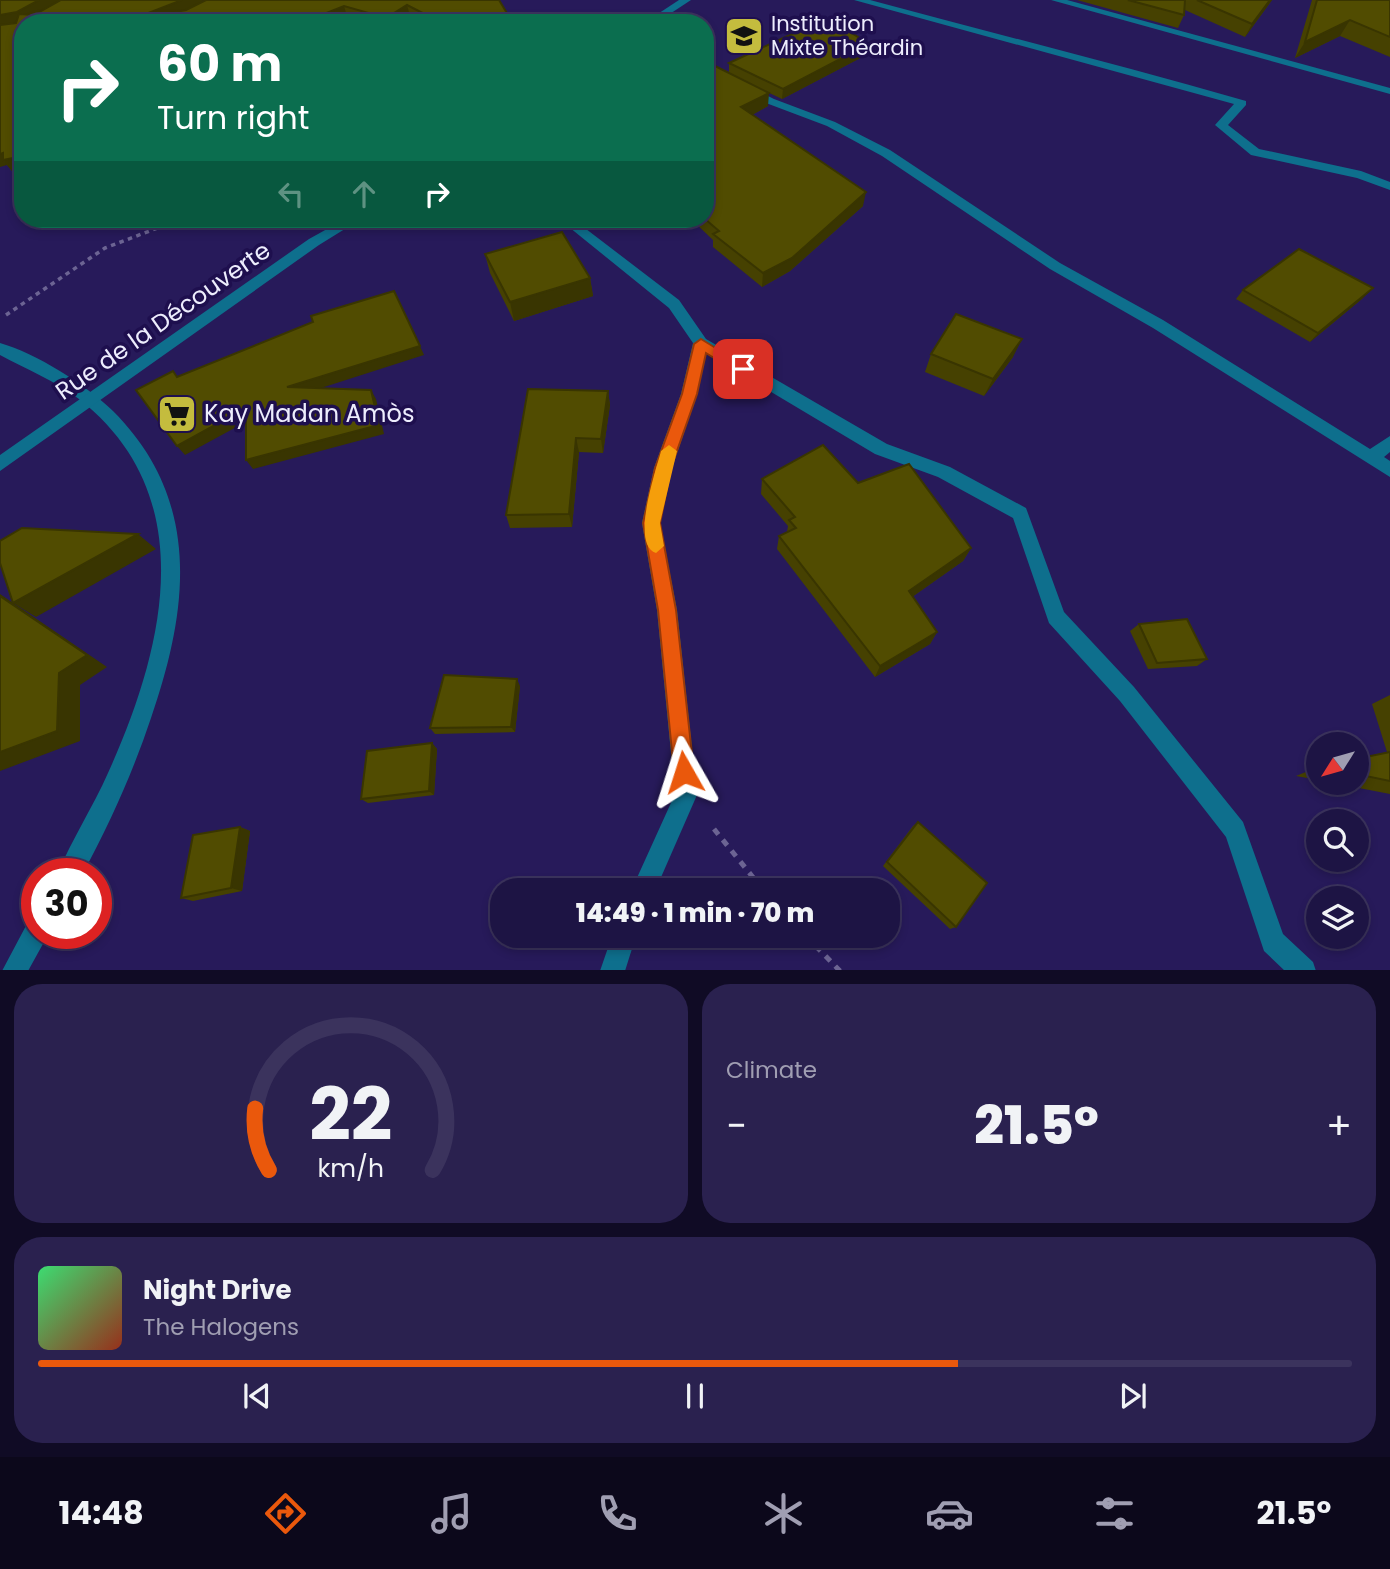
<!DOCTYPE html>
<html lang="en">
<head>
<meta charset="utf-8">
<style>
	body { margin:0; font-family:Poppins,sans-serif; background:#2a214f; color:#f1f3f6; height:100vh; display:flex; flex-direction:column; font-size:26px; white-space:nowrap }
	* { box-sizing:border-box; margin:0 }
	p { font-size:23px; color:#a09eb2 }
	.icon { flex:none; width:38px; height:38px; fill:none; stroke:currentColor; stroke-width:2; stroke-linecap:round; stroke-linejoin:round }
	.map { position:relative; height:970px; overflow:hidden }
	.side { display:flex; flex-direction:column; gap:14px; padding:14px; background:#100b25; flex:1 }
	.side>* { flex:none }
	.guide { position:absolute; left:14px; top:14px; width:700px; height:214px; border-radius:28px; box-shadow:0 4px 10px #0003,0 0 0 2px #3b335d; background:#0b6e4f; color:#fff; overflow:hidden }
	.needle { width:46px; rotate:233deg }
	.buttons { position:absolute; left:1306px; top:732px; display:grid; gap:14px }
	.buttons a { display:grid; place-items:center; width:63px; height:63px; border-radius:50%; background:#1d1444; box-shadow:0 4px 10px #0003,0 0 0 2px #3b335d; font-size:35px }
	.speed { position:absolute; left:21px; top:858px; display:flex; gap:14px; font-size:35px; font-weight:700; text-align:center }
	.speed>* { display:grid; place-content:center; width:91px; height:91px; border-radius:50%; background:#1d1444; box-shadow:0 4px 10px #0003,0 0 0 2px #3b335d; line-height:1 }
	.speed .limit { border:10px solid #d22; background:#fff; color:#111 }
	.pin { position:absolute; display:grid; place-items:center; width:60px; height:60px; color:#fff; margin:-30px; border-radius:14px; box-shadow:0 4px 10px #0006 }
	.me { position:absolute; width:77px; margin:-38px; rotate:354deg; stroke-linejoin:round; filter:drop-shadow(0 0 5px #0008) }
	.turn { display:flex; align-items:center; gap:24px; height:147px; padding:0 28px; font-size:32px }
	.turn .icon { width:91px; height:91px; stroke-width:2.5 }
	.turn b { display:block; font-size:49px; line-height:60px }
	.lanes { display:flex; align-items:center; height:66px; padding:0 28px; background:#0003; justify-content:center; gap:35px; direction:ltr }
	.lanes .off { opacity:.35 }
	.big { font-size:52px; font-weight:800; line-height:1.1 }
	.side .card { flex:1; display:flex; flex-direction:column; justify-content:center; gap:10px; min-width:0; padding:0 24px; border-radius:28px; background:#2a214f }
	.side .dial { align-items:center; gap:0 }
	.dial svg { height:182px; overflow:visible; fill:none; stroke:#3b335d; stroke-width:7; stroke-linecap:round; text-anchor:middle }
	.dial text { fill:#f1f3f6; stroke:none }
	.song { display:flex; align-items:center; gap:21px }
	.cover { width:84px; height:84px; border-radius:10px; background:linear-gradient(135deg,hsl(140 70% 55%),hsl(10 70% 35%)) }
	.played { height:7px; border-radius:4px; background:linear-gradient(90deg,#ea580c 70%,#3b335d 70%) }
	.keys { display:flex; justify-content:space-around; direction:ltr }
	.heat { display:flex; justify-content:space-between; align-items:center; font-size:38px; direction:ltr }
	.side .tiles { flex:1; display:grid; gap:14px; grid-template-columns:1fr 1fr }
	.card:last-child { grid-column:span 2 }
	.trip { position:absolute; left:490px; top:878px; width:410px; height:70px; border-radius:28px; background:#1d1444; box-shadow:0 4px 10px #0003,0 0 0 2px #3b335d; font-weight:800; line-height:70px; text-align:center }
	.tabs { display:flex; height:112px; justify-content:space-around; align-items:center; background:#0c081b; color:#a09eb2 }
	.tabs .icon { width:49px; height:49px }
	.tabs .current { color:#ea580c }
	.tabs b { font-size:32px; color:#f1f3f6 }
	.map>svg:first-child { display:block }
	.lines { fill:none; stroke-linecap:round; stroke-linejoin:round }
	.path-far1 { stroke:#6c6493; stroke-width:3.5; stroke-dasharray:4.5 4.5; stroke-linecap:butt }
	.path { stroke:#6c6493; stroke-width:5; stroke-dasharray:7 7; stroke-linecap:butt }
	.minor { fill:#0e6f8d; fill-rule:evenodd }
	.tertiary { fill:#0e6f8d; fill-rule:evenodd }
	.wall { fill:#464101 }
	.shaded-wall { fill:#393501 }
	.building { fill:#514c01; stroke:#393501; stroke-width:2 }
	.route { fill:#ea580c; stroke:#983908; stroke-width:2 }
	.slow { fill:#f59e0b }
	.labels { text-anchor:middle; stroke-width:7; stroke-linejoin:round; paint-order:stroke }
	.far-poi-label { font-size:21px; fill:#ededfd; stroke:#1e0f4e; text-anchor:start }
	.street-label { font-size:24px; fill:#ededfd; stroke:#1e0f4e }
	.poi-label { font-size:24px; fill:#ededfd; stroke:#1e0f4e; text-anchor:start }
</style>
</head>
<body>
<div class="map">
<svg width="1390" height="971" viewBox="0 0 1390 971">
	<rect width="100%" height="100%" fill="#271a5a"/>
	<g class="lines">
		<path class="path-far1" d="M6,315l99,-67 63,-24 1,-5"/>
		<g class="path">
			<path d="M714,829l50,62"/>
			<path d="M806,936l34,35"/>
		</g>
		<g class="minor">
			<path d="M854,0h16c126,34 251,65 376,101v4l-18,20 31,24 102,22 29,11v8l-33,-12 -106,-23 -36,-30 19,-21z"/>
			<path d="M1051,0h16l323,88v6z"/>
			<path d="M705,64l69,35 61,23 55,28 170,113 103,57 207,129 20,-13v16l-6,5 6,4v16l-237,-149 -103,-59 -168,-113 -55,-30 -61,-23 -61,-32z"/>
			<path d="M559,219h14l106,81 27,39 181,105 63,23 76,41 38,104 70,75 109,135 40,112 30,28 3,9h-31l-21,-20 -38,-114 -106,-136 -71,-78 -36,-105 -75,-41 -63,-23 -169,-101 -9,41 -25,74 -12,55 17,87 20,185 -42,96h-24l44,-97 -18,-184 -15,-87 12,-55 27,-74 12,-51 -24,-35z"/>
			<path d="M0,343c36,10 86,42 113,68 89,89 76,197 38,307 -18,54 -41,105 -68,155h-25c14,-34 35,-66 50,-100 56,-124 95,-277 -29,-374 -24,-18 -53,-30 -79,-44z"/>
			<path d="M37,919v14h12l-21,38h-26l26,-49z"/>
			<path d="M612,936h24l-11,35h-25z"/>
		</g>
		<g class="tertiary">
			<path d="M679,0h12l-35,23h-12z"/>
			<path d="M345,219h16l-42,26 -319,226v-16l309,-216z"/>
		</g>
	</g>
	<g class="wall">
		<path d="M0,0l197,5 302,-5 14,23h-89l-14,-7 -11,7h-30l-22,-7 -16,7h-308l-11,148 -5,-6z"/>
		<path d="M1077,0h195l-27,37 -60,-27 -1,5 -6,13z"/>
		<path d="M1312,0h78v57l-50,-21 -45,22z"/>
		<path d="M869,44l-1,10 -86,45 -36,-17 22,24 -16,9 111,91 -73,65 -28,16 -49,-40v-7l-22,-21h14l24,-146v-10z"/>
		<path d="M485,254l105,24 3,18 -79,25 -24,-48z"/>
		<path d="M1243,290l120,8 -53,44 -74,-43z"/>
		<path d="M931,354l82,3 -29,39 -59,-24z"/>
		<path d="M608,391l2,14 -7,48 -24,-1 -7,75 -62,1 -4,-13z"/>
		<path d="M762,479l96,4 113,65 -8,13 -51,36 25,35 -7,12 -55,33 -98,-128 2,-13 8,-4 1,-6 -27,-32z"/>
		<path d="M1139,624l68,35 -10,7 -49,3 -18,-38z"/>
		<path d="M520,686l-5,46 -80,2 -5,-6z"/>
		<path d="M1390,695v99l-62,-12h28v-23l31,-7 -15,-48z"/>
		<path d="M432,743l5,6 -3,46 -66,8 -7,-4z"/>
		<path d="M1318,767v13l-22,-4z"/>
		<path d="M918,822l38,105 -6,2 -67,-63 30,-40z"/>
		<path d="M240,827l10,4 -8,60 -49,10 -12,-3z"/>
	</g>
	<g class="shaded-wall">
		<path d="M39,0h24l-38,23 -25,3v-11z"/>
		<path d="M182,0h22l-17,11 -32,12 -7,-10z"/>
		<path d="M1270,0h2l-27,37 7,-13z"/>
		<path d="M407,5l3,11 -11,7h-12l-1,-5z"/>
		<path d="M344,6l3,10 -16,7h-30z"/>
		<path d="M1350,20l-10,16 -45,22 10,-16z"/>
		<path d="M869,44l-1,10 -86,45 1,-10z"/>
		<path d="M769,93l-1,13 -27,15v-14z"/>
		<path d="M3,153l20,3v13l-11,2 -5,-6 -7,2v-13z"/>
		<path d="M866,192l-3,14 -73,65 -28,16 1,-14z"/>
		<path d="M590,278l3,18 -79,25 -4,-19z"/>
		<path d="M1373,288l-10,10 -53,44 8,-9z"/>
		<path d="M1022,339l-9,18 -29,39 9,-17z"/>
		<path d="M420,346l4,9 -131,42 -6,-10z"/>
		<path d="M371,390l5,9 8,35 -131,35 -7,-9z"/>
		<path d="M608,391l2,14 -7,48 -2,-14z"/>
		<path d="M246,408l7,10 -68,37 -8,-9z"/>
		<path d="M576,438l3,14 -7,75 -3,-13z"/>
		<path d="M138,534l18,15 -120,68 -23,-14z"/>
		<path d="M971,548l-8,13 -61,43 7,-13z"/>
		<path d="M0,594l107,73 -27,18v56l-80,30z"/>
		<path d="M937,632l-7,12 -55,33 5,-11z"/>
		<path d="M517,679l3,7 -5,46 -4,-5z"/>
		<path d="M432,743l5,6 -3,46 -5,-4z"/>
		<path d="M240,827l10,4 -8,60 -11,-3z"/>
	</g>
	<g class="building">
		<path d="M0,0h39l-22,12 -17,3z"/>
		<path d="M61,0h121l-34,13 12,2 26,-5 20,-10h293l14,23h-71l-35,-18 -21,13 -42,-12 -43,17h-206l-8,-4 3,4h-67v133l-20,4v-7l-3,1v-129l16,-2 3,-9 15,1z"/>
		<path d="M1128,0h57l-1,15z"/>
		<path d="M1197,0h73l-18,24z"/>
		<path d="M1317,0h73v37l-40,-17 -45,22z"/>
		<path d="M820,21l14,1 35,22 -86,45 -54,-26z"/>
		<path d="M715,66l54,27 -28,14 125,85 -74,66 -29,15 -50,-39 6,-3 -14,-12v-148z"/>
		<path d="M562,232l28,46 -80,24 -25,-48z"/>
		<path d="M1299,249l74,39 -55,45 -75,-43z"/>
		<path d="M394,291l26,55 -133,41 84,3 8,35 -133,35v-52l-69,38 -41,-56 37,-19 4,6 136,-55 -2,-6z"/>
		<path d="M956,314l66,25 -29,40 -62,-25z"/>
		<path d="M528,389l80,2 -7,48 -25,-1 -7,76 -63,1z"/>
		<path d="M823,445l35,38 51,-19 62,84 -62,43 28,41 -57,34 -101,-130 17,-8 -7,-8 6,-3 -33,-38z"/>
		<path d="M22,528l116,6 -125,69 -13,-40v-22z"/>
		<path d="M0,596l87,59 -28,18 -2,58 -57,21z"/>
		<path d="M1187,619l20,40 -50,4 -18,-39z"/>
		<path d="M444,675l73,4 -6,48 -81,1z"/>
		<path d="M432,743l-3,48 -68,8 6,-48z"/>
		<path d="M1390,752v29l-34,-7v-15z"/>
		<path d="M918,822l69,61 -31,44 -69,-65z"/>
		<path d="M240,827l-9,61 -50,10 12,-63z"/>
	</g>
	<path class="route" d="M701,339l49,30 -7,5 -5,-1 -32,-20 -9,41 -26,74 -11,55 16,87 18,162 -3,7 -7,3 -7,-3 -3,-7 -16,-162 -15,-87 12,-55 27,-74 12,-50z"/>
	<path class="slow" d="M669,445l8,6 -17,72 4,23 -8,7c-26,-9 0,-82 5,-102z"/>
	<defs>
		<g id="school-square" transform="scale(2.0125)"><rect x="-9" y="-9" width="18" height="18" rx="4" fill="#c4bc3e" stroke="#1e0f4e"/><path d="M0-5L7-2L0 1L-7-2ZM-4 1L0 2.5L4 1V4Q0 6-4 4Z" fill="#111"/></g>
		<g id="supermarket-square" transform="scale(2.0125)"><rect x="-9" y="-9" width="18" height="18" rx="4" fill="#c4bc3e" stroke="#1e0f4e"/><path d="M-6-5.5h2.5l.6 2H6L4.5 2H-2.5L-4.4-4H-6ZM-1.5 3.2a1.3 1.3 0 1 0 .1 0ZM3 3.2a1.3 1.3 0 1 0 .1 0Z" fill="#111"/></g>
	</defs>
	<g fill-rule="evenodd">
		<use href="#school-square" x="744" y="36"/>
		<use href="#supermarket-square" x="177" y="414"/>
	</g>
	<g class="labels">
		<g class="far-poi-label">
			<text x="771" y="31">Institution<tspan x="771" dy="24">Mixte Théardin</tspan></text>
		</g>
		<g class="street-label">
			<text transform="translate(163 321) rotate(-35)" y="8">Rue de la Découverte</text>
		</g>
		<g class="poi-label">
			<text x="204" y="422">Kay Madan Amòs</text>
		</g>
	</g>
</svg>
<div class="buttons">
<a><svg class="needle" viewBox="-14 -14 28 28"><path d="M0-13l5 13h-10z" fill="#e53935"/><path d="M0 13l5-13h-10z" fill="#a09eb2"/></svg></a>
<a><svg class="icon" aria-label="search" viewBox="0 0 24 24"><circle cx="10" cy="10" r="6"/><path d="M15 15l6 6"/></svg></a>
<a><svg class="icon" aria-label="layers" viewBox="0 0 24 24"><path d="M12 4l9 5-9 5-9-5zM3 14l9 5 9-5"/></svg></a>
</div>
<div class="speed"><div class="limit">30</div></div>
<div class="pin" style="left:743px;top:369px;background:#d93025"><svg class="icon" aria-label="arrive" viewBox="0 0 24 24"><path d="M6 21V4h12l-3 4 3 4H6"/></svg></div>
<svg class="me" style="left:684px;top:772px" viewBox="-20 -20 40 40"><path d="M0-17L14 15 0 8-14 15z" fill="#ea580c" stroke="#fff" stroke-width="4"/></svg>
<div class="trip">14:49 · 1 min · 70 m</div>
<div class="guide">
<div class="turn"><svg class="icon" aria-label="right" viewBox="0 0 24 24"><path d="M7 20v-9h11M14 6l5 5-5 5"/></svg><div><b>60 m</b>Turn right</div></div>
<div class="lanes"><svg class="icon off" aria-label="left" viewBox="0 0 24 24"><path d="M17 20v-9H6M10 6l-5 5 5 5"/></svg><svg class="icon off" aria-label="ahead" viewBox="0 0 24 24"><path d="M12 20V5M6 11l6-6 6 6"/></svg><svg class="icon" aria-label="right" viewBox="0 0 24 24"><path d="M7 20v-9h11M14 6l5 5-5 5"/></svg></div>
</div>
</div>
<section class="side">
<div class="tiles">
<div class="card dial"><svg viewBox="0 0 100 80">
<path d="M14 69A42 42 0 1 1 86 69"/>
<path d="M14 69A42 42 0 0 1 8 42" stroke="#ea580c"/>
<text x="50" y="56" font-size="32" font-weight="700">22</text>
<text x="50" y="72" font-size="11">km/h</text>
</svg></div>
<div class="card"><p>Climate</p>
<div class="heat"><a>−</a><b class="big">21.5°</b><a>+</a></div>
</div>
<div class="card">
<div class="song"><i class="cover"></i><div><b>Night Drive</b><p>The Halogens</p></div></div>
<div class="played"></div>
<div class="keys"><svg class="icon" aria-label="previous" viewBox="0 0 24 24"><path d="M18 5L8 12l10 7zM5 5v14"/></svg><svg class="icon" aria-label="pause" viewBox="0 0 24 24"><path d="M8 5v14M16 5v14"/></svg><svg class="icon" aria-label="next" viewBox="0 0 24 24"><path d="M6 5l10 7-10 7zM19 5v14"/></svg></div>
</div>
</div>
</section>
<nav class="tabs">
<b>14:48</b>
<svg class="icon current" aria-label="directions" viewBox="0 0 24 24"><path d="M12 3l9 9-9 9-9-9zM9 14v-3h6M13 9l2 2-2 2"/></svg>
<svg class="icon" aria-label="music" viewBox="0 0 24 24"><path d="M9 18V5l10-2v13"/><circle cx="6" cy="18" r="3"/><circle cx="16" cy="16" r="3"/></svg>
<svg class="icon" aria-label="phone" viewBox="0 0 24 24"><path d="M5 4h4l2 5-3 2q2 4 5 5l2-3 5 2v4C11 20 4 13 5 4z"/></svg>
<svg class="icon" aria-label="climate" viewBox="0 0 24 24"><path d="M12 3v18M4 7l16 10M4 17L20 7"/></svg>
<svg class="icon" aria-label="car" viewBox="0 0 24 24"><path d="M5 17H2v-5l4-1 3-4h7l3 4 3 1v5h-3M9 17h6M6 11h13"/><circle cx="7" cy="17" r="2"/><circle cx="17" cy="17" r="2"/></svg>
<svg class="icon" aria-label="filters" viewBox="0 0 24 24"><path d="M4 7h16M4 17h16"/><circle cx="9" cy="7" r="2"/><circle cx="15" cy="17" r="2"/></svg>
<b>21.5°</b>
</nav>
</body>
</html>
